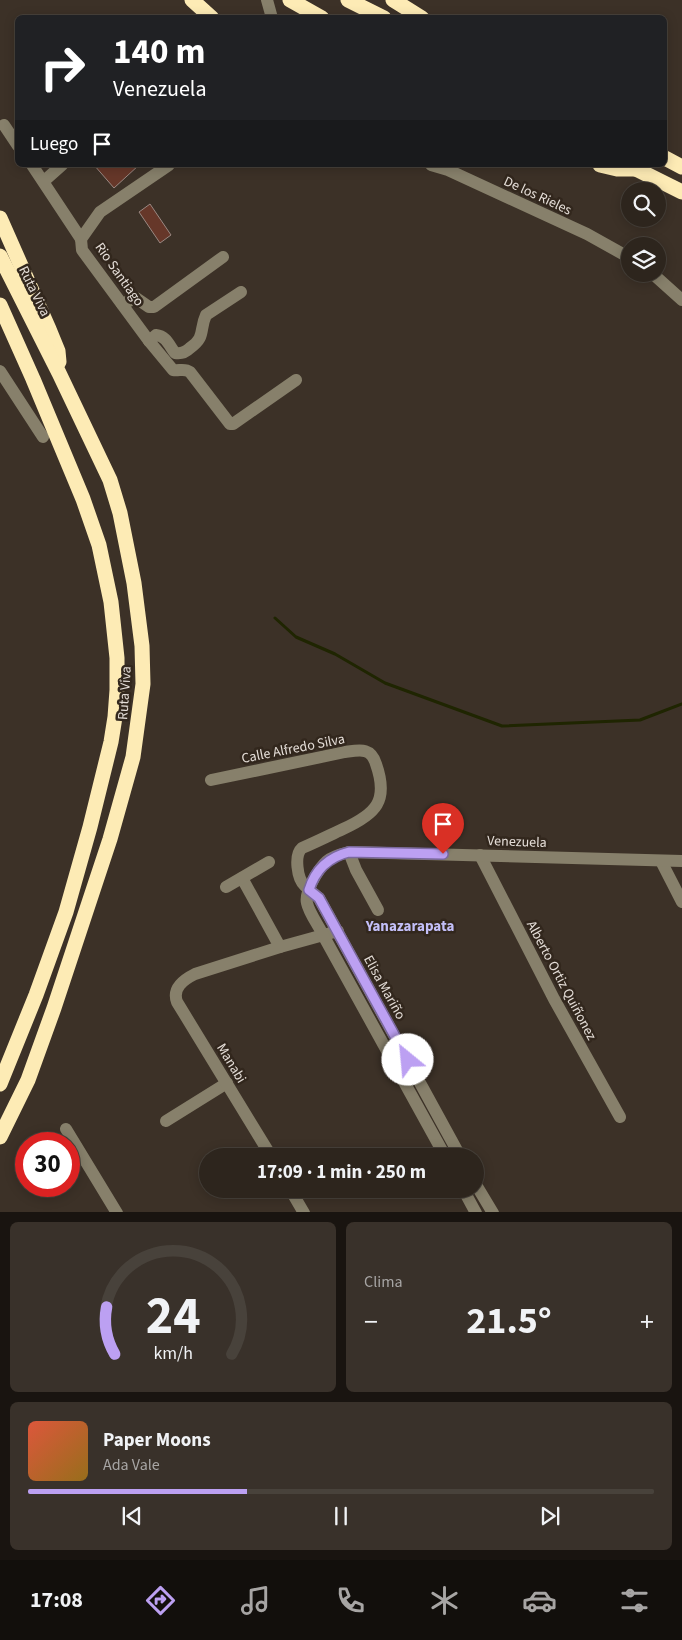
<!DOCTYPE html>
<html lang="es">
<head>
<meta charset="utf-8">
<style>
	body { margin:0; font-family:"Source Sans 3",sans-serif; background:#39312a; color:#f1f3f6; height:100vh; display:flex; flex-direction:column; font-size:19px; white-space:nowrap }
	* { box-sizing:border-box; margin:0 }
	p { font-size:16px; color:#a7a5a4 }
	.icon { flex:none; width:28px; height:28px; fill:none; stroke:currentColor; stroke-width:2; stroke-linecap:round; stroke-linejoin:round }
	.map { position:relative; height:1212px; overflow:hidden }
	.sheet { display:flex; flex-direction:column; gap:10px; padding:10px; background:#191410; flex:1 }
	.sheet>* { flex:none }
	.guide { position:absolute; left:15px; top:15px; width:652px; height:152px; border-radius:8px; box-shadow:0 2px 12px #0003,0 0 0 1px #48423b; background:#202124; color:#fff; overflow:hidden }
	.tools { position:absolute; left:621px; top:182px; display:grid; gap:10px }
	.tools a { display:grid; place-items:center; width:45px; height:45px; border-radius:50%; background:#2d251d; box-shadow:0 2px 12px #0003,0 0 0 1px #48423b; font-size:25px }
	.speed { position:absolute; left:15px; top:1132px; display:flex; gap:10px; font-size:25px; font-weight:700; text-align:center }
	.speed>* { display:grid; place-content:center; width:65px; height:65px; border-radius:50%; background:#2d251d; box-shadow:0 2px 12px #0003,0 0 0 1px #48423b; line-height:1 }
	.speed .limit { border:8px solid #d22; background:#fff; color:#111 }
	.pin { position:absolute; display:grid; place-items:center; width:42px; height:42px; color:#fff; margin:-51px -21px; border-radius:50% 50% 50% 0; rotate:-45deg; box-shadow:0 0 5px #0007 }
	.pin .icon { rotate:45deg }
	.me { position:absolute; width:55px; margin:-28px; rotate:332deg; stroke-linejoin:round; filter:drop-shadow(0 0 4px #0008) }
	.turn { display:flex; align-items:center; gap:18px; height:105px; padding:0 15px; font-size:22px }
	.turn .icon { width:65px; height:65px; stroke-width:2.5 }
	.turn b { display:block; font-size:35px; line-height:42px }
	.then { display:flex; align-items:center; height:48px; padding:0 15px; background:#0003; gap:10px; font-size:19px }
	.big { font-size:38px; font-weight:700; line-height:1.1 }
	.sheet .widget { flex:1; display:flex; flex-direction:column; justify-content:center; gap:8px; min-width:0; padding:0 18px; border-radius:8px; background:#39312a }
	.sheet .dial { align-items:center; gap:0 }
	.dial svg { height:130px; overflow:visible; fill:none; stroke:#48423b; stroke-width:7; stroke-linecap:round; text-anchor:middle }
	.dial text { fill:#f1f3f6; stroke:none }
	.song { display:flex; align-items:center; gap:15px }
	.cover { width:60px; height:60px; border-radius:8px; background:linear-gradient(135deg,hsl(10 70% 55%),hsl(40 70% 35%)) }
	.played { height:5px; border-radius:2px; background:linear-gradient(90deg,#bca0f2 35%,#48423b 35%) }
	.keys { display:flex; justify-content:space-around; direction:ltr }
	.heat { display:flex; justify-content:space-between; align-items:center; font-size:28px; direction:ltr }
	.sheet .tiles { flex:1; display:grid; gap:10px; grid-template-columns:1fr 1fr }
	.widget:last-child { grid-column:span 2 }
	.trip { position:absolute; left:199px; top:1148px; width:285px; height:50px; border-radius:25px; background:#2d251d; box-shadow:0 2px 12px #0003,0 0 0 1px #48423b; font-weight:700; line-height:50px; text-align:center }
	.tab-bar { display:flex; height:80px; justify-content:space-around; align-items:center; background:#120f0c; color:#a7a5a4 }
	.tab-bar .icon { width:35px; height:35px }
	.tab-bar .active { color:#bca0f2 }
	.tab-bar b { font-size:22px; color:#f1f3f6 }
	.map>svg:first-child { display:block }
	.lines { fill:none; stroke-linecap:round; stroke-linejoin:round }
	.stream { stroke:#1f2501; stroke-width:3 }
	.building { fill:#663729; stroke:#9a8882 }
	.minor { stroke:#87806b; stroke-width:12 }
	.highway { stroke:#fdebb5; stroke-width:15 }
	.route-casing { stroke:#7a689d; stroke-width:12 }
	.route { stroke:#bca0f2; stroke-width:9 }
	.labels { text-anchor:middle; stroke-width:5; stroke-linejoin:round; paint-order:stroke }
	.street-label { font-size:14px; fill:#e5ded8; stroke:#32271d }
	.neighbourhood-label { font-size:15px; font-weight:bold; fill:#c3bff8; stroke:#32271d }
</style>
</head>
<body>
<div class="map">
<svg width="682" height="1213" viewBox="0 0 682 1213">
	<rect width="100%" height="100%" fill="#3c3127"/>
	<g class="lines">
		<path class="stream" d="M275,618l21,19 39,17 50,29 117,43 138,-6 42,-16"/>
	</g>
	<g class="building">
		<path d="M94,165h45l-25,23z"/>
		<path d="M150,204l21,31 -11,8 -21,-31z"/>
	</g>
	<g class="lines">
		<g class="minor">
			<path d="M267,0l5,18"/>
			<path d="M4,125l14,21"/>
			<path d="M32,165l49,74"/>
			<path d="M169,165l-69,47 -19,27 1,11 67,91 24,29c6,1 12,-2 17,2l40,52h3l63,-44"/>
			<path d="M431,165l17,5 139,64 43,24"/>
			<path d="M44,181l18,-16"/>
			<path d="M653,274l29,26"/>
			<path d="M122,304l14,-6 13,9h5l69,-50"/>
			<path d="M149,341l7,-6c10,1 13,10 19,18 6,1 11,-1 15,-5 16,-11 9,-18 16,-33l35,-23"/>
			<path d="M0,371l43,66"/>
			<path d="M211,780l134,-28c15,-2 26,-5 31,12 13,37 0,50 -33,65 -13,6 -27,13 -41,19 -8,7 -5,31 3,38h5"/>
			<path d="M349,852l7,18 22,40"/>
			<path d="M480,855l74,144 66,118"/>
			<path d="M661,861l21,41"/>
			<path d="M242,878l38,69"/>
			<path d="M226,887l43,-25"/>
			<path d="M309,890l10,8 141,258"/>
			<path d="M166,1121l61,-38"/>
			<path d="M66,1129l51,84"/>
			<path d="M271,1156l-94,-154c-5,-14 6,-22 18,-28l85,-27 58,-16"/>
			<path d="M445,1156l-122,-221c-4,-9 -14,-22 -16,-32 -3,-11 12,-35 20,-42 6,-5 14,-7 22,-9l333,9"/>
			<path d="M475,1183l18,30"/>
			<path d="M290,1189l14,24"/>
			<path d="M463,1189l13,24"/>
		</g>
		<g class="highway">
			<path d="M192,0l20,18"/>
			<path d="M290,0l32,18"/>
			<path d="M348,0l36,18"/>
			<path d="M393,0l29,18"/>
			<path d="M665,158l17,9"/>
			<path d="M600,165l17,4h19"/>
			<path d="M628,165l54,27"/>
			<path d="M0,218l49,111 9,22 1,11"/>
			<path d="M0,256l59,117 51,107 10,33 14,70 8,63 1,38 -10,73 -23,82 -56,169 -26,72 -28,57"/>
			<path d="M0,305l33,74 50,120 16,46 12,57 6,56v32l-2,27 -4,25 -21,85 -24,85 -30,83 -36,89"/>
		</g>
	</g>
	<g class="lines">
		<g class="route-casing">
			<path id="route" d="M408,1060l-89,-162 -10,-8c6,-20 20,-33 40,-38l94,2"/>
		</g>
		<use href="#route" class="route"/>
	</g>
	<g class="labels">
		<g class="street-label">
			<text transform="translate(538 195) rotate(25)" y="5">De los Rieles</text>
			<text transform="translate(120 274) rotate(55)" y="5">Rio Santiago</text>
			<text transform="translate(35 291) rotate(64)" y="5">Ruta Viva</text>
			<text transform="translate(124 693) rotate(-86)" y="5">Ruta Viva</text>
			<text transform="translate(293 748) rotate(-11)" y="5">Calle Alfredo Silva</text>
			<text transform="translate(517 841) rotate(2)" y="5">Venezuela</text>
			<text transform="translate(562 980) rotate(62)" y="5">Alberto Ortiz Quiñonez</text>
			<text transform="translate(385 987) rotate(61)" y="5">Elisa Mariño</text>
			<text transform="translate(232 1063) rotate(59)" y="5">Manabi</text>
		</g>
		<g class="neighbourhood-label">
			<text x="410" y="931">Yanazarapata</text>
		</g>
	</g>
</svg>
<div class="tools">
<a><svg class="icon" aria-label="search" viewBox="0 0 24 24"><circle cx="10" cy="10" r="6"/><path d="M15 15l6 6"/></svg></a>
<a><svg class="icon" aria-label="layers" viewBox="0 0 24 24"><path d="M12 4l9 5-9 5-9-5zM3 14l9 5 9-5"/></svg></a>
</div>
<div class="speed"><div class="limit">30</div></div>
<div class="pin" style="left:443px;top:854px;background:#d93025"><svg class="icon" aria-label="arrive" viewBox="0 0 24 24"><path d="M6 21V4h12l-3 4 3 4H6"/></svg></div>
<svg class="me" style="left:408px;top:1060px" viewBox="-20 -20 40 40"><circle r="19" fill="#fff"/><path d="M0-13L10 11 0 6-10 11z" fill="#bca0f2"/></svg>
<div class="trip">17:09 · 1 min · 250 m</div>
<div class="guide">
<div class="turn"><svg class="icon" aria-label="right" viewBox="0 0 24 24"><path d="M7 20v-9h11M14 6l5 5-5 5"/></svg><div><b>140 m</b>Venezuela</div></div>
<div class="then">Luego<svg class="icon" aria-label="arrive" viewBox="0 0 24 24"><path d="M6 21V4h12l-3 4 3 4H6"/></svg></div>
</div>
</div>
<section class="sheet">
<div class="tiles">
<div class="widget dial"><svg viewBox="0 0 100 80">
<path d="M14 69A42 42 0 1 1 86 69"/>
<path d="M14 69A42 42 0 0 1 9 40" stroke="#bca0f2"/>
<text x="50" y="56" font-size="32" font-weight="700">24</text>
<text x="50" y="72" font-size="11">km/h</text>
</svg></div>
<div class="widget"><p>Clima</p>
<div class="heat"><a>−</a><b class="big">21.5°</b><a>+</a></div>
</div>
<div class="widget">
<div class="song"><i class="cover"></i><div><b>Paper Moons</b><p>Ada Vale</p></div></div>
<div class="played"></div>
<div class="keys"><svg class="icon" aria-label="previous" viewBox="0 0 24 24"><path d="M18 5L8 12l10 7zM5 5v14"/></svg><svg class="icon" aria-label="pause" viewBox="0 0 24 24"><path d="M8 5v14M16 5v14"/></svg><svg class="icon" aria-label="next" viewBox="0 0 24 24"><path d="M6 5l10 7-10 7zM19 5v14"/></svg></div>
</div>
</div>
</section>
<nav class="tab-bar">
<b>17:08</b>
<svg class="icon active" aria-label="directions" viewBox="0 0 24 24"><path d="M12 3l9 9-9 9-9-9zM9 14v-3h6M13 9l2 2-2 2"/></svg>
<svg class="icon" aria-label="music" viewBox="0 0 24 24"><path d="M9 18V5l10-2v13"/><circle cx="6" cy="18" r="3"/><circle cx="16" cy="16" r="3"/></svg>
<svg class="icon" aria-label="phone" viewBox="0 0 24 24"><path d="M5 4h4l2 5-3 2q2 4 5 5l2-3 5 2v4C11 20 4 13 5 4z"/></svg>
<svg class="icon" aria-label="climate" viewBox="0 0 24 24"><path d="M12 3v18M4 7l16 10M4 17L20 7"/></svg>
<svg class="icon" aria-label="car" viewBox="0 0 24 24"><path d="M5 17H2v-5l4-1 3-4h7l3 4 3 1v5h-3M9 17h6M6 11h13"/><circle cx="7" cy="17" r="2"/><circle cx="17" cy="17" r="2"/></svg>
<svg class="icon" aria-label="filters" viewBox="0 0 24 24"><path d="M4 7h16M4 17h16"/><circle cx="9" cy="7" r="2"/><circle cx="15" cy="17" r="2"/></svg>
</nav>
</body>
</html>
